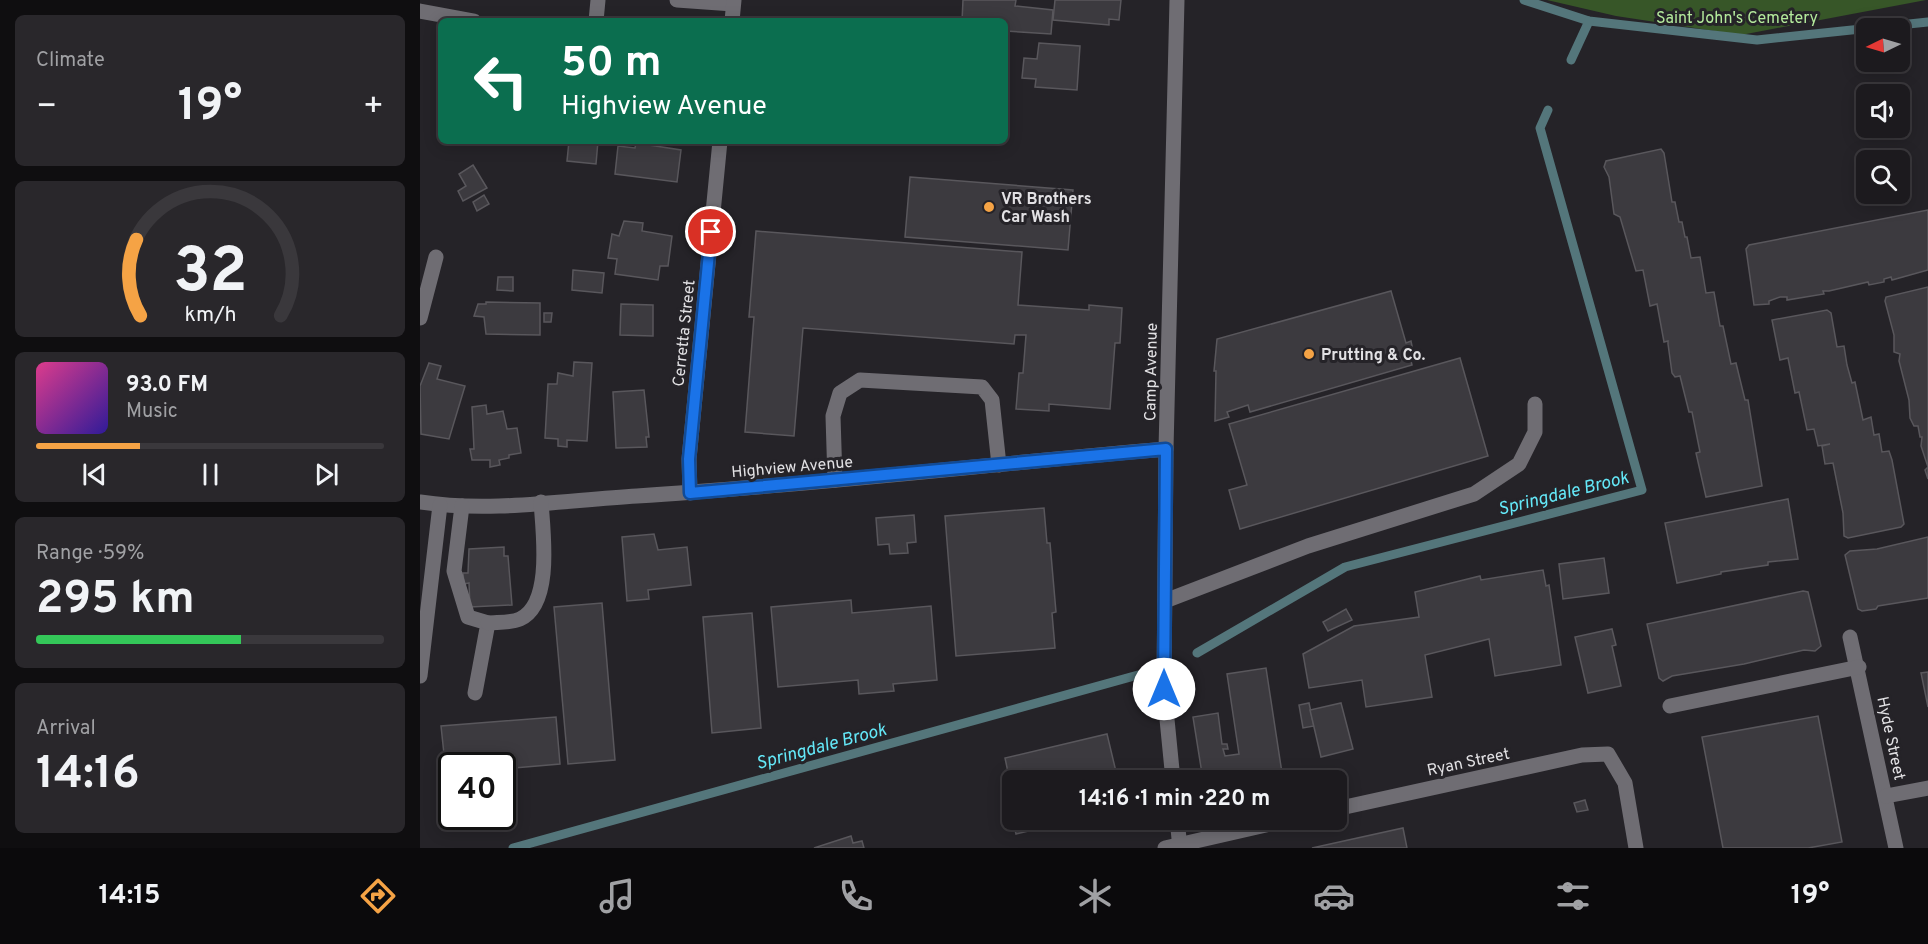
<!DOCTYPE html>
<html lang="en">
<head>
<meta charset="utf-8">
<style>
	body { margin:0; font-family:Overpass,sans-serif; background:#29272b; color:#f1f3f6; height:100vh; display:flex; flex-direction:column; font-size:22px; white-space:nowrap }
	* { box-sizing:border-box; margin:0 }
	p { font-size:20px; color:#a0a1a4 }
	.icon { flex:none; width:33px; height:33px; fill:none; stroke:currentColor; stroke-width:2; stroke-linecap:round; stroke-linejoin:round }
	.map { position:relative; flex:1; overflow:hidden }
	.sheet { display:flex; flex-direction:column; gap:15px; padding:15px; background:#0f0e10; width:420px }
	.sheet>* { flex:none }
	.top-card { position:absolute; left:18px; top:18px; width:570px; height:126px; border-radius:9px; box-shadow:0 3px 15px #0003,0 0 0 2px #3a383c; background:#0b6e4f; color:#fff; overflow:hidden }
	.needle { width:39px; rotate:265deg }
	.controls { position:absolute; left:1436px; top:18px; display:grid; gap:12px }
	.controls a { display:grid; place-items:center; width:54px; height:54px; border-radius:9px; background:#1c1a1e; box-shadow:0 3px 15px #0003,0 0 0 2px #3a383c; font-size:30px }
	.speed { position:absolute; left:18px; top:752px; display:flex; gap:12px; font-size:30px; font-weight:700; text-align:center }
	.speed>* { display:grid; place-content:center; width:78px; height:78px; border-radius:50%; background:#1c1a1e; box-shadow:0 3px 15px #0003,0 0 0 2px #3a383c; line-height:1 }
	.speed .limit { border:3px solid #111; border-radius:9px; background:#fff; color:#111 }
	.pin { position:absolute; display:grid; place-items:center; width:51px; height:51px; color:#fff; margin:-26px; border:3px solid #fff; border-radius:50%; box-shadow:0 2px 6px #0007 }
	.me { position:absolute; width:66px; margin:-33px; rotate:0deg; stroke-linejoin:round; filter:drop-shadow(0 0 4px #0008) }
	.turn { display:flex; align-items:center; gap:21px; height:126px; padding:0 24px; font-size:27px }
	.turn .icon { width:78px; height:78px; stroke-width:2.5 }
	.turn b { display:block; font-size:42px; line-height:51px }
	.big { font-size:45px; font-weight:700; line-height:1.1 }
	.sheet .widget { flex:1; display:flex; flex-direction:column; justify-content:center; gap:9px; min-width:0; padding:0 21px; border-radius:9px; background:#29272b }
	.sheet .dial { align-items:center; gap:0 }
	.dial svg { height:156px; overflow:visible; fill:none; stroke:#3a383c; stroke-width:7; stroke-linecap:round; text-anchor:middle }
	.dial text { fill:#f1f3f6; stroke:none }
	.song { display:flex; align-items:center; gap:18px }
	.cover { width:72px; height:72px; border-radius:9px; background:linear-gradient(135deg,hsl(330 70% 55%),hsl(250 70% 35%)) }
	.played { height:6px; border-radius:3px; background:linear-gradient(90deg,#f5a345 30%,#3a383c 30%) }
	.keys { display:flex; justify-content:space-around; direction:ltr }
	.heat { display:flex; justify-content:space-between; align-items:center; font-size:33px; direction:ltr }
	.charge { height:9px; border-radius:4px; background:linear-gradient(90deg,#34c759 59%,#3a383c 0) }
	.trip { position:absolute; left:582px; top:770px; width:345px; height:60px; border-radius:9px; background:#1c1a1e; box-shadow:0 3px 15px #0003,0 0 0 2px #3a383c; font-weight:700; line-height:60px; text-align:center }
	.menu { display:flex; height:96px; justify-content:space-around; align-items:center; background:#0b0a0c; color:#a0a1a4 }
	.menu .icon { width:42px; height:42px }
	.menu .selected { color:#f5a345 }
	.menu b { font-size:27px; color:#f1f3f6 }
	main { display:flex; flex:1; min-height:0 }
	.map>svg:first-child { display:block }
	.green { fill:#375628 }
	.lines { fill:none; stroke-linecap:round; stroke-linejoin:round }
	.stream { stroke:#54767b; stroke-width:9 }
	.building { fill:#3c3a3f; stroke:#59575c; stroke-width:1.5 }
	.minor { stroke:#6f6d73; stroke-width:15 }
	.route-casing { stroke:#114b97; stroke-width:15 }
	.route { stroke:#1a73e8; stroke-width:10 }
	.poi-dot { fill:#f5a345; stroke:#252328; stroke-width:2 }
	.labels { text-anchor:middle; stroke-width:6; stroke-linejoin:round; paint-order:stroke }
	.park-label { font-size:16px; fill:#b4ea9c; stroke:#252328 }
	.poi-label { font-size:16px; font-weight:bold; fill:#e2e1e4; stroke:#252328; text-anchor:start }
	.street-label { font-size:16px; fill:#e2e1e4; stroke:#252328 }
	.water-label { font-size:18px; font-style:italic; fill:#64e8f8; stroke:#252328 }
</style>
</head>
<body>
<main>
<section class="sheet">
<div class="widget"><p>Climate</p>
<div class="heat"><a>−</a><b class="big">19°</b><a>+</a></div>
</div>
<div class="widget dial"><svg viewBox="0 0 100 80">
<path d="M14 69A42 42 0 1 1 86 69"/>
<path d="M14 69A42 42 0 0 1 12 30" stroke="#f5a345"/>
<text x="50" y="56" font-size="32" font-weight="700">32</text>
<text x="50" y="72" font-size="11">km/h</text>
</svg></div>
<div class="widget">
<div class="song"><i class="cover"></i><div><b>93.0 FM</b><p>Music</p></div></div>
<div class="played"></div>
<div class="keys"><svg class="icon" aria-label="previous" viewBox="0 0 24 24"><path d="M18 5L8 12l10 7zM5 5v14"/></svg><svg class="icon" aria-label="pause" viewBox="0 0 24 24"><path d="M8 5v14M16 5v14"/></svg><svg class="icon" aria-label="next" viewBox="0 0 24 24"><path d="M6 5l10 7-10 7zM19 5v14"/></svg></div>
</div>
<div class="widget"><p>Range · 59%</p><b class="big">295 km</b><div class="charge"></div></div>
<div class="widget"><p>Arrival</p><b class="big">14:16</b></div>
</section>
<div class="map">
<svg width="1508" height="848" viewBox="0 0 1508 848">
	<rect width="100%" height="100%" fill="#252328"/>
	<path class="green" d="M1127,0h379l-185,35 -125,-19z"/>
	<g class="lines">
		<g class="stream">
			<path d="M1104,0l65,21 168,19 171,-18"/>
			<path d="M1151,60l18,-39"/>
			<path d="M777,653l148,-86 297,-77 -102,-362 8,-18"/>
			<path d="M93,848l625,-173"/>
		</g>
	</g>
	<g class="building">
		<path d="M543,0h53l-1,6 38,4 -2,24 -46,-3v-10h-43z"/>
		<path d="M635,0h66l-2,20 -10,-1v6l-56,-5z"/>
		<path d="M619,43l41,3 -3,44 -42,-3 1,-8 -14,-1 2,-20 13,1z"/>
		<path d="M149,141h29l-2,23 -29,-3z"/>
		<path d="M216,143l45,7 -4,32 -62,-8 3,-28 17,2z"/>
		<path d="M1241,149l3,4 8,49h3l4,20h3l3,15h2l4,21 9,-1 6,36 8,-1 6,34h3l8,38 5,-1 9,37h3l14,86 -56,11 -10,-44 4,-1 -8,-40h-3l-9,-36 -5,1 -3,-4 -4,-29v-3l-4,1 -7,-38 -7,2 -7,-36 -7,1 -16,-54 -6,-3 -5,-37 -5,-10 2,-6z"/>
		<path d="M53,165l14,23 -24,13 -5,-10 8,-5 -7,-12z"/>
		<path d="M490,177l163,13 -5,60 -163,-13z"/>
		<path d="M64,195l5,9 -12,7 -4,-9z"/>
		<path d="M1508,210v60l-36,10 -1,-3 -7,2v3l-15,3 -1,-3 -39,9h-6l1,3 -37,6v-3h-7l-11,4v3l-15,1 -8,-56 3,-4z"/>
		<path d="M204,221l19,2 -1,8 30,5 -4,30h-8l-2,14 -43,-6 2,-15 -9,-1 4,-24 7,2z"/>
		<path d="M336,231l266,21 -4,53 71,5v-5l33,3 -2,35h-5l-5,66 -61,-5v7l-33,-2 3,-36h4l3,-38h-11l-1,9 -211,-16 -9,108 -49,-4 9,-115h-5z"/>
		<path d="M153,270l31,3 -2,20 -30,-3z"/>
		<path d="M78,277h15v14l-16,-1z"/>
		<path d="M1508,287v192l-3,-9 3,-3 -7,-21 1,-9h-2l-2,-11h-4l-4,-8 -1,-18 -10,-39 1,-7 -6,-2v-17l-9,-34 1,-4z"/>
		<path d="M971,291l15,52 5,-2 2,10 -4,2 3,12 -162,47 -2,-7 -21,7 2,5 -14,4 1,-50h-2l3,-32z"/>
		<path d="M66,302l54,1v32l-54,-1 -2,-17 -10,-1 4,-12h8z"/>
		<path d="M201,304l32,1v31l-33,-1z"/>
		<path d="M1407,310l4,3 6,34 7,-1 3,19 5,18 3,-1 8,38 8,-3 3,18 5,-1 3,18 7,-1 3,9 12,64 -3,3 -53,11 -4,-2 -1,-23 -10,-50 -8,1 -3,-18 8,-2 -12,2 -4,-17 -7,1 -8,-38 -4,1 -7,-35 -8,2 -8,-40z"/>
		<path d="M124,313h8l-1,9h-7z"/>
		<path d="M1040,358l28,98 -248,73 -11,-39 18,-5 -18,-61z"/>
		<path d="M154,362l18,1 -5,78 -20,-1v7l-9,-1v-7l-13,-1 3,-54h9l1,-11 15,3z"/>
		<path d="M9,363l12,3 -4,13 28,7 -16,53 -28,-5 -1,-48z"/>
		<path d="M224,390l5,47h-3l1,10 -31,1 -3,-56z"/>
		<path d="M66,405l1,9 16,-3 4,18 10,-1 4,25 -12,2v3l-10,2 1,5 -10,2v-7h-18l-2,-11h4l-2,-42z"/>
		<path d="M1368,499l10,60 -30,3v3l-47,7v2l-44,9 -12,-60z"/>
		<path d="M624,508l3,35h3l6,69 -4,1 3,35 -99,8 -11,-140z"/>
		<path d="M494,515l2,27 -9,1 1,10 -18,1 -1,-10 -11,1 -2,-27z"/>
		<path d="M234,534l4,16 29,-3 4,38 -43,5 1,9 -22,2 -5,-64z"/>
		<path d="M1508,537v61l-50,8 -2,3 -14,2 -4,-2 -13,-54 5,-4 27,-2z"/>
		<path d="M84,547v9h4l4,49 -42,2 -1,-24 -5,1 -1,-11h5l1,-24z"/>
		<path d="M1184,558l5,35 -46,6 -4,-35z"/>
		<path d="M1123,570l3,16 3,-1 12,80 -66,11 -6,-37 -64,16 7,42 -66,10 -4,-27 -53,8 -6,-34 51,-28 65,-9 -4,-25 65,-16 1,4z"/>
		<path d="M1383,591l5,1 13,54 -6,5 -11,-1 -60,14 -72,12 -9,5 -4,-3 -12,-54z"/>
		<path d="M431,600l1,13 79,-7 6,74 -44,4 1,7 -35,3 -1,-14 -80,7 -7,-80z"/>
		<path d="M182,603l13,157 -47,4 -14,-157z"/>
		<path d="M926,609l6,11 -24,11 -5,-9z"/>
		<path d="M332,613l9,115 -49,5 -9,-116z"/>
		<path d="M1192,629l4,16 -4,1 9,40 -33,7 -13,-56z"/>
		<path d="M846,668l16,105 -40,7h-39l-10,-63 25,-4 4,31h5l1,5h-5l2,7 14,-2 -12,-80z"/>
		<path d="M1508,672v35l-7,-34z"/>
		<path d="M889,703l5,23 -11,2 -4,-23z"/>
		<path d="M921,703l12,46 -32,8 -11,-47z"/>
		<path d="M1398,716l24,126 -34,6h-85l-21,-111z"/>
		<path d="M136,717l4,47 -58,5v-4h-50v8h-6l-5,-47z"/>
		<path d="M687,734l11,46h-106v39h67l-63,15 -13,-55 6,-2 -4,-19z"/>
		<path d="M1165,800l3,10 -11,2 -3,-9z"/>
		<path d="M983,828l4,20h-95z"/>
		<path d="M431,836l2,7 9,-2 2,7h-50z"/>
	</g>
	<g class="lines">
		<g class="minor">
			<path d="M257,0l56,4"/>
			<path d="M0,11l54,10"/>
			<path d="M176,21l2,-21"/>
			<path d="M312,21l2,-21"/>
			<path d="M0,318l16,-61"/>
			<path d="M415,480l-2,-64 7,-23 20,-13 122,7 10,13 7,65"/>
			<path d="M270,493l-1,-34 31,-318"/>
			<path d="M0,502c71,11 146,-2 217,-6 177,-11 353,-32 529,-47"/>
			<path d="M42,506l-8,65 14,46 20,6 -13,70"/>
			<path d="M745,601l143,-55 166,-52 45,-30 16,-32v-28"/>
			<path d="M68,623c9,-1 23,0 32,-4 33,-15 23,-87 21,-117"/>
			<path d="M1430,637l46,211"/>
			<path d="M0,676l20,-171"/>
			<path d="M1250,706l189,-39"/>
			<path d="M753,780l-9,-91 2,-240 11,-449"/>
			<path d="M1466,796l42,-8"/>
			<path d="M916,809l246,-54 26,-1 17,29 11,65"/>
			<path d="M757,819l3,29"/>
			<path d="M745,848l127,-29"/>
		</g>
	</g>
	<g class="lines">
		<g class="route-casing">
			<path id="route" d="M291,232l-22,227 1,34 476,-44 -2,240"/>
		</g>
		<use href="#route" class="route"/>
	</g>
	<g class="poi-dot">
		<circle cx="569" cy="207" r="6"/>
		<circle cx="889" cy="354" r="6"/>
	</g>
	<g class="labels">
		<g class="park-label">
			<text x="1317" y="23">Saint John's Cemetery</text>
		</g>
		<g class="poi-label">
			<text x="581" y="204">VR Brothers<tspan x="581" dy="18">Car Wash</tspan></text>
			<text x="901" y="360">Prutting &amp; Co.</text>
		</g>
		<g class="street-label">
			<text transform="translate(263 333) rotate(-84)" y="6">Cerretta Street</text>
			<text transform="translate(730 372) rotate(-89)" y="6">Camp Avenue</text>
			<text transform="translate(372 466) rotate(-5)" y="6">Highview Avenue</text>
			<text transform="translate(1472 738) rotate(78)" y="6">Hyde Street</text>
			<text transform="translate(1048 761) rotate(-12)" y="6">Ryan Street</text>
		</g>
		<g class="water-label">
			<text transform="translate(1143 493) rotate(-14)" y="6">Springdale Brook</text>
			<text transform="translate(401 746) rotate(-15)" y="6">Springdale Brook</text>
		</g>
	</g>
</svg>
<div class="controls">
<a><svg class="needle" viewBox="-14 -14 28 28"><path d="M0-13l5 13h-10z" fill="#e53935"/><path d="M0 13l5-13h-10z" fill="#a0a1a4"/></svg></a>
<a><svg class="icon" aria-label="sound" viewBox="0 0 24 24"><path d="M4 9h4l5-4v14l-5-4H4zM17 9q2 3 0 6"/></svg></a>
<a><svg class="icon" aria-label="search" viewBox="0 0 24 24"><circle cx="10" cy="10" r="6"/><path d="M15 15l6 6"/></svg></a>
</div>
<div class="speed"><div class="limit">40</div></div>
<div class="pin" style="left:291px;top:232px;background:#d93025"><svg class="icon" aria-label="arrive" viewBox="0 0 24 24"><path d="M6 21V4h12l-3 4 3 4H6"/></svg></div>
<svg class="me" style="left:744px;top:689px" viewBox="-20 -20 40 40"><circle r="19" fill="#fff"/><path d="M0-13L10 11 0 6-10 11z" fill="#1a73e8"/></svg>
<div class="trip">14:16 · 1 min · 220 m</div>
<div class="top-card">
<div class="turn"><svg class="icon" aria-label="left" viewBox="0 0 24 24"><path d="M17 20v-9H6M10 6l-5 5 5 5"/></svg><div><b>50 m</b>Highview Avenue</div></div>
</div>
</div>
</main>
<nav class="menu">
<b>14:15</b>
<svg class="icon selected" aria-label="directions" viewBox="0 0 24 24"><path d="M12 3l9 9-9 9-9-9zM9 14v-3h6M13 9l2 2-2 2"/></svg>
<svg class="icon" aria-label="music" viewBox="0 0 24 24"><path d="M9 18V5l10-2v13"/><circle cx="6" cy="18" r="3"/><circle cx="16" cy="16" r="3"/></svg>
<svg class="icon" aria-label="phone" viewBox="0 0 24 24"><path d="M5 4h4l2 5-3 2q2 4 5 5l2-3 5 2v4C11 20 4 13 5 4z"/></svg>
<svg class="icon" aria-label="climate" viewBox="0 0 24 24"><path d="M12 3v18M4 7l16 10M4 17L20 7"/></svg>
<svg class="icon" aria-label="car" viewBox="0 0 24 24"><path d="M5 17H2v-5l4-1 3-4h7l3 4 3 1v5h-3M9 17h6M6 11h13"/><circle cx="7" cy="17" r="2"/><circle cx="17" cy="17" r="2"/></svg>
<svg class="icon" aria-label="filters" viewBox="0 0 24 24"><path d="M4 7h16M4 17h16"/><circle cx="9" cy="7" r="2"/><circle cx="15" cy="17" r="2"/></svg>
<b>19°</b>
</nav>
</body>
</html>
